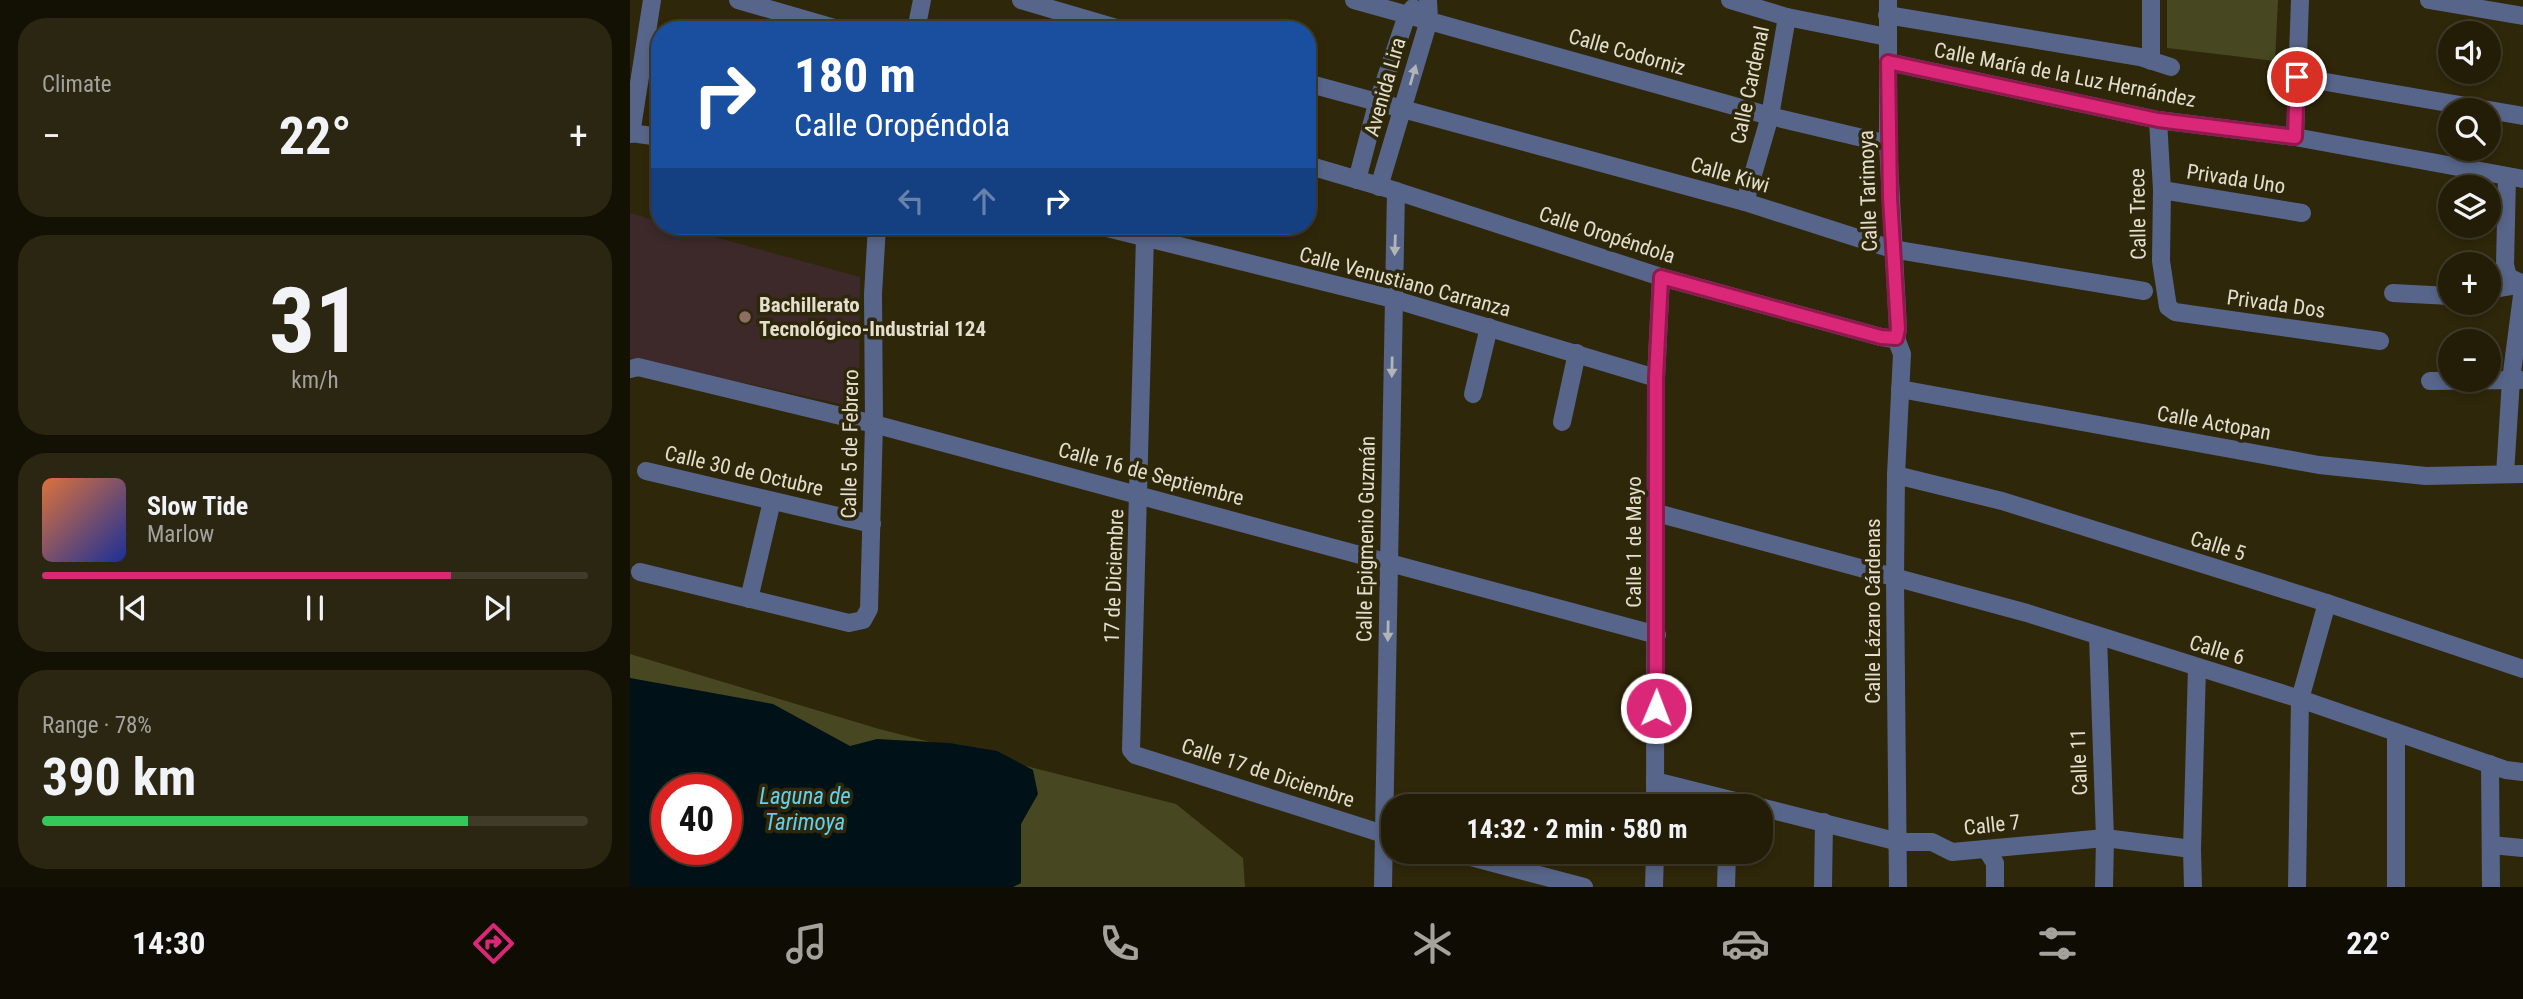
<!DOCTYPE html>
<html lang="en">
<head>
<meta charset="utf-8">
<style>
	body { margin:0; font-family:"Roboto Condensed",sans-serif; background:#2b2612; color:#f1f3f6; height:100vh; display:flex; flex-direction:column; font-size:26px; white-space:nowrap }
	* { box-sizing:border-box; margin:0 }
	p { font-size:23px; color:#a3a29c }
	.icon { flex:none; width:38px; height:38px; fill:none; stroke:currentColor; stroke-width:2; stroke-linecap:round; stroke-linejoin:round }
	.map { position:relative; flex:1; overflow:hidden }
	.details { display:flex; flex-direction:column; gap:18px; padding:18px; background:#131004; width:630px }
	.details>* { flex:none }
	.guide { position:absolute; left:21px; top:21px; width:665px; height:214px; border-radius:28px; box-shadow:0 4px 10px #0003,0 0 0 2px #403b29; background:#1a4fa0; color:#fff; overflow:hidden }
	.buttons { position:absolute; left:1808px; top:21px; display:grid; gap:14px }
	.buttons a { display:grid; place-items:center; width:63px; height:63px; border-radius:50%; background:#231d08; box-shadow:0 4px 10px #0003,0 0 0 2px #403b29; font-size:35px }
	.speed { position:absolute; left:21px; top:774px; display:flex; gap:14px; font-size:35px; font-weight:700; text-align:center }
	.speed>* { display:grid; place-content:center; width:91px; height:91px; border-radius:50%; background:#231d08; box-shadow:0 4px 10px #0003,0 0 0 2px #403b29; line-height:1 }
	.speed .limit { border:10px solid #d22; background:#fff; color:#111 }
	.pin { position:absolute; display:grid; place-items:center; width:60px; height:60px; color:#fff; margin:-30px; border:4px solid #fff; border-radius:50%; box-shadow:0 2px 7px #0007 }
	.me { position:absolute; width:77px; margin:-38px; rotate:1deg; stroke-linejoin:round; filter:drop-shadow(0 0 5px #0008) }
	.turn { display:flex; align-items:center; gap:24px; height:147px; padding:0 28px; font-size:32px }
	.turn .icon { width:91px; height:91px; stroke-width:2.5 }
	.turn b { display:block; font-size:49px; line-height:60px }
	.lanes { display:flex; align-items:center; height:66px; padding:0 28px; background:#0003; justify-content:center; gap:35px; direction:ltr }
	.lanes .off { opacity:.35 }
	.big { font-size:52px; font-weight:700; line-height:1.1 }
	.details .card { flex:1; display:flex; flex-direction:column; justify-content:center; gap:10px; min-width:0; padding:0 24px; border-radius:28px; background:#2b2612 }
	.details .dial { align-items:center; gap:0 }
	.dial b { font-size:91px; line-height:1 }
	.song { display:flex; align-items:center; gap:21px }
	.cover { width:84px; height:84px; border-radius:10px; background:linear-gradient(135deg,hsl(20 70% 55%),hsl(230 70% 35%)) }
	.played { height:7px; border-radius:4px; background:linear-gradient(90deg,#db2777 75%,#403b29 75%) }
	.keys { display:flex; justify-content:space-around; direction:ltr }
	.heat { display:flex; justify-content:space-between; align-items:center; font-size:38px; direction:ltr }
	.charge { height:10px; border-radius:5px; background:linear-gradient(90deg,#34c759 78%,#403b29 0) }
	.trip { position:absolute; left:751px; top:794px; width:392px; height:70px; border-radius:28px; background:#231d08; box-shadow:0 4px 10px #0003,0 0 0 2px #403b29; font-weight:700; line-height:70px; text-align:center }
	.tab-bar { display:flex; height:112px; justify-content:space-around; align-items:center; background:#0e0c03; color:#a3a29c }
	.tab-bar .icon { width:49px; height:49px }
	.tab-bar .selected { color:#db2777 }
	.tab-bar b { font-size:32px; color:#f1f3f6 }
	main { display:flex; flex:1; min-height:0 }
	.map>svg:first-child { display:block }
	.education { fill:#3d2929 }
	.green { fill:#474821; fill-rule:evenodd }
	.water { fill:#001218; fill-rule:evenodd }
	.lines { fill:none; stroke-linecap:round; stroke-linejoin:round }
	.minor { stroke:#57658a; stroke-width:18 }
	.oneway { fill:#b2b4b6 }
	.route-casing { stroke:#8e194d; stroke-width:18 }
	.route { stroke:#db2777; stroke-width:12 }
	.education-dot { fill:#8d6e63; stroke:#2f270a; stroke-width:2.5 }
	.labels { text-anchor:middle; stroke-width:7; stroke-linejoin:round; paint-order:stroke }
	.street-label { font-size:21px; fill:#e3dece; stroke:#2f270a }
	.poi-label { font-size:21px; font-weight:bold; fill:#e3dece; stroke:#2f270a; text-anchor:start }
	.water-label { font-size:23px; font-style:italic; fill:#63cfed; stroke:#2f270a }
</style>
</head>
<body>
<main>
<section class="details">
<div class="card"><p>Climate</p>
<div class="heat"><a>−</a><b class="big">22°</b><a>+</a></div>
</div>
<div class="card dial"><b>31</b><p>km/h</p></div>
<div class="card">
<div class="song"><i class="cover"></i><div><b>Slow Tide</b><p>Marlow</p></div></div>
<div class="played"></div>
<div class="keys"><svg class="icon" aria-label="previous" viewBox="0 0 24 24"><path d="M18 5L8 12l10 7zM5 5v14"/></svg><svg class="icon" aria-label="pause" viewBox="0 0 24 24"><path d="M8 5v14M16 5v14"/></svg><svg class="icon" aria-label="next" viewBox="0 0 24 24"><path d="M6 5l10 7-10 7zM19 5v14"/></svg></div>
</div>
<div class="card"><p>Range · 78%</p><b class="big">390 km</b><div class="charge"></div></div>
</section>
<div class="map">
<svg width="1893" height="887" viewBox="0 0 1893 887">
	<rect width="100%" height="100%" fill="#2f270a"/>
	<path class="education" d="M0,213l30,9v4h15l185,51 -1,131 -229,-50z"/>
	<g class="green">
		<path d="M1537,0h111l-3,61 -108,-13z"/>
		<path d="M0,654l249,75 297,75 67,54 2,29h-615zM37,789h59v60h-59z"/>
	</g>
	<path class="water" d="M0,678l143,26 77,42 27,-7 72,4 48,8 36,19 5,24 -17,30v59l-8,4h-383zM96,789v60h-59v-60z"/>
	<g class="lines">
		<g class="minor">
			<path d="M108,0l103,30"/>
			<path d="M391,0l102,30"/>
			<path d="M724,0l416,116 118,28"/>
			<path d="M1100,0l57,17 100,20"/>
			<path d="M1521,0v61"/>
			<path d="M1799,0l94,16"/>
			<path d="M1257,15l253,42 31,10"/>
			<path d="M286,30l6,-30"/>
			<path d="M1258,62l270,58 137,17 228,42"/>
			<path d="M1667,77l226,39"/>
			<path d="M677,83l438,119 147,47 252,42"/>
			<path d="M1528,120l4,70 -1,71 7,46 7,5 205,29"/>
			<path d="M0,133l30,4"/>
			<path d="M1,134l21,-134"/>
			<path d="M1665,137l5,-137"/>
			<path d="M677,165l89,26 265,86 220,60 13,2 3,-4 1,-6 -10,-185v-144"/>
			<path d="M1877,177l-2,88 3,12 15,7"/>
			<path d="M727,180l20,-76 30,-89 6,-7"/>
			<path d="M749,187l50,-167 -1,-20"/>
			<path d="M1532,190l140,23"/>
			<path d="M1115,202l25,-86 17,-99"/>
			<path d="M469,226l294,73 263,79"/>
			<path d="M515,236l-14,514 4,5 258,82"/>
			<path d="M1858,290l35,-6"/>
			<path d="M1763,293l57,3"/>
			<path d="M1264,339l3,2 5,13 -6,121 -1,104 3,308"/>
			<path d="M0,369l8,-2 236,57 783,211"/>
			<path d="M1800,381l91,-1"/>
			<path d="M1270,389l419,76 107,11 97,-2"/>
			<path d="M843,394l16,-67"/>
			<path d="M932,422l15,-69"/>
			<path d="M16,471l226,53"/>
			<path d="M1875,474l6,-94 12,-92"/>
			<path d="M1266,475l106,26 325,102 196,66"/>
			<path d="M1027,513l370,100 273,86 206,71 17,2"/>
			<path d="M10,572l209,51 14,-3 6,-11 5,-185 -1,-130 4,-68"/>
			<path d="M119,599l23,-98"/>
			<path d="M1468,636l7,202 -1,49"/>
			<path d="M1766,733v154"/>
			<path d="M1860,764l1,123"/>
			<path d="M1025,781l104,26"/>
			<path d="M1025,807l1,-429 5,-101"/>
			<path d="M1130,807l139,35h33l20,10 153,-14 87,11"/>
			<path d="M1861,845l32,3"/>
			<path d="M1356,849l9,14v24"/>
			<path d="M822,852l132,35"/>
			<path d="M753,887l13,-696"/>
			<path d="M1024,887l1,-35"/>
			<path d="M1096,887l1,-35"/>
			<path d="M1193,887l1,-65"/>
			<path d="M1563,887l-1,-38 5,-182"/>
			<path d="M1667,887l3,-188 27,-96"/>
		</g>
	</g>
	<defs><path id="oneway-solid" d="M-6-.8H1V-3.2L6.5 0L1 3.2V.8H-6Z" transform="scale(1.75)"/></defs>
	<g class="oneway">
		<use href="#oneway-solid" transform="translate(783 75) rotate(-74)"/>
		<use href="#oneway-solid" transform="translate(765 245) rotate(92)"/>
		<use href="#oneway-solid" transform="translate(762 367) rotate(91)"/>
		<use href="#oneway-solid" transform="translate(758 631) rotate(91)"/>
	</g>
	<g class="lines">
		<g class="route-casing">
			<path id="route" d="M1026,708v-330l5,-101 220,60 15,1 2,-9 -8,-132 -2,-135 270,58 137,17 2,-60"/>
		</g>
		<use href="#route" class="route"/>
	</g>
	<circle class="education-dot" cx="115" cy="317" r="7"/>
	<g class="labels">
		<g class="street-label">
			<text transform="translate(997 52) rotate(16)" y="7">Calle Codorniz</text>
			<text transform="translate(1435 75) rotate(11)" y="7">Calle María de la Luz Hernández</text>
			<text transform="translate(1120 85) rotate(-78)" y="7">Calle Cardenal</text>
			<text transform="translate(755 87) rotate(-74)" y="7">Avenida Lira</text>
			<text transform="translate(1100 175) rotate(16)" y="7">Calle Kiwi</text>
			<text transform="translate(1606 179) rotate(9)" y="7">Privada Uno</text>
			<text transform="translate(1238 191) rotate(-92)" y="7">Calle Tarimoya</text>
			<text transform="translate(1508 214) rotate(-91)" y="7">Calle Trece</text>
			<text transform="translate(977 235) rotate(18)" y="7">Calle Oropéndola</text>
			<text transform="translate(775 282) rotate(15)" y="7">Calle Venustiano Carranza</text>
			<text transform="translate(1646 304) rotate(8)" y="7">Privada Dos</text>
			<text transform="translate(1584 423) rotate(10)" y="7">Calle Actopan</text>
			<text transform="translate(220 444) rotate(-89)" y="7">Calle 5 de Febrero</text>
			<text transform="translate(114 471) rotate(13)" y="7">Calle 30 de Octubre</text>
			<text transform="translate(521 474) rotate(15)" y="7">Calle 16 de Septiembre</text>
			<text transform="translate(736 539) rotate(-89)" y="7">Calle Epigmenio Guzmán</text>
			<text transform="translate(1004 542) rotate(-90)" y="7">Calle 1 de Mayo</text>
			<text transform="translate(1588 546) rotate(17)" y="7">Calle 5</text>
			<text transform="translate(484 576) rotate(-88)" y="7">17 de Diciembre</text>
			<text transform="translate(1243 611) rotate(-90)" y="7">Calle Lázaro Cárdenas</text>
			<text transform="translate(1587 650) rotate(17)" y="7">Calle 6</text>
			<text transform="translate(1449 762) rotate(-92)" y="7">Calle 11</text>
			<text transform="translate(638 773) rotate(18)" y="7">Calle 17 de Diciembre</text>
			<text transform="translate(1362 825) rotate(-6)" y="7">Calle 7</text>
		</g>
		<g class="poi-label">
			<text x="129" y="312">Bachillerato<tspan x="129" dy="24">Tecnológico-Industrial 124</tspan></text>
		</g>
		<g class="water-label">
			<text x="175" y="804">Laguna de<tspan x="175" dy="26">Tarimoya</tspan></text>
		</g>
	</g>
</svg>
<div class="buttons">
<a><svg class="icon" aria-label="sound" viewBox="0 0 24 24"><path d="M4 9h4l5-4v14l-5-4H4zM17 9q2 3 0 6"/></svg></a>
<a><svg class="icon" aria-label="search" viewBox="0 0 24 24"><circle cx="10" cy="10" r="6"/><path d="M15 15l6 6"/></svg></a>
<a><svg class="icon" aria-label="layers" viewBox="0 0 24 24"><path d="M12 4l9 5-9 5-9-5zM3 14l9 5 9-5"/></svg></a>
<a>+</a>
<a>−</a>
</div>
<div class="speed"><div class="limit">40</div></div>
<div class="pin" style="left:1667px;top:77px;background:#d93025"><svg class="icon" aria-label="arrive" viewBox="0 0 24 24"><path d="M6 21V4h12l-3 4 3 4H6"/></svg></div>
<svg class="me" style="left:1026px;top:708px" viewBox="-20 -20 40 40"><circle r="17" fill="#db2777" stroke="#fff" stroke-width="3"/><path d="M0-11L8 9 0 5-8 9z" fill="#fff"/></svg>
<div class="trip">14:32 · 2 min · 580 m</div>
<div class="guide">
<div class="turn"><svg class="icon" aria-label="right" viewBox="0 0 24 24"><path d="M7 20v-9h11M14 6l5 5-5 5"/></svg><div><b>180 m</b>Calle Oropéndola</div></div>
<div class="lanes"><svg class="icon off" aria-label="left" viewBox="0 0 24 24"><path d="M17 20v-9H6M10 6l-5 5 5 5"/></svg><svg class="icon off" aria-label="ahead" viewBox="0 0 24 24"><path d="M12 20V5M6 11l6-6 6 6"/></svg><svg class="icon" aria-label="right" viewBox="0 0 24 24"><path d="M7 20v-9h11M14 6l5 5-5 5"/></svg></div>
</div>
</div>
</main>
<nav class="tab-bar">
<b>14:30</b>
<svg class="icon selected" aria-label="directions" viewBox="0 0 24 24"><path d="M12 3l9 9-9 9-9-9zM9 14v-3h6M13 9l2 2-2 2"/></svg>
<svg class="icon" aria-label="music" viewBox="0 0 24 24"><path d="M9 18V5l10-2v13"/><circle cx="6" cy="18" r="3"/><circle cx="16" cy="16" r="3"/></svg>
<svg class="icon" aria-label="phone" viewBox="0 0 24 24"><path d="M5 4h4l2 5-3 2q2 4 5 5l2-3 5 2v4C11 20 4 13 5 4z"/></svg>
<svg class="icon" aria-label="climate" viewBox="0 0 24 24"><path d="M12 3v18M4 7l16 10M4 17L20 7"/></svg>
<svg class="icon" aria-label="car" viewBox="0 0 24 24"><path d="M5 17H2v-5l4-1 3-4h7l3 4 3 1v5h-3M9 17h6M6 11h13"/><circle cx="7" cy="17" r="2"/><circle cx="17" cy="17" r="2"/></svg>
<svg class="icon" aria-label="filters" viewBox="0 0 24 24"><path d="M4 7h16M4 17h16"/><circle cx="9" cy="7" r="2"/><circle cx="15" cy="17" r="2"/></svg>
<b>22°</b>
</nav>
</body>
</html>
